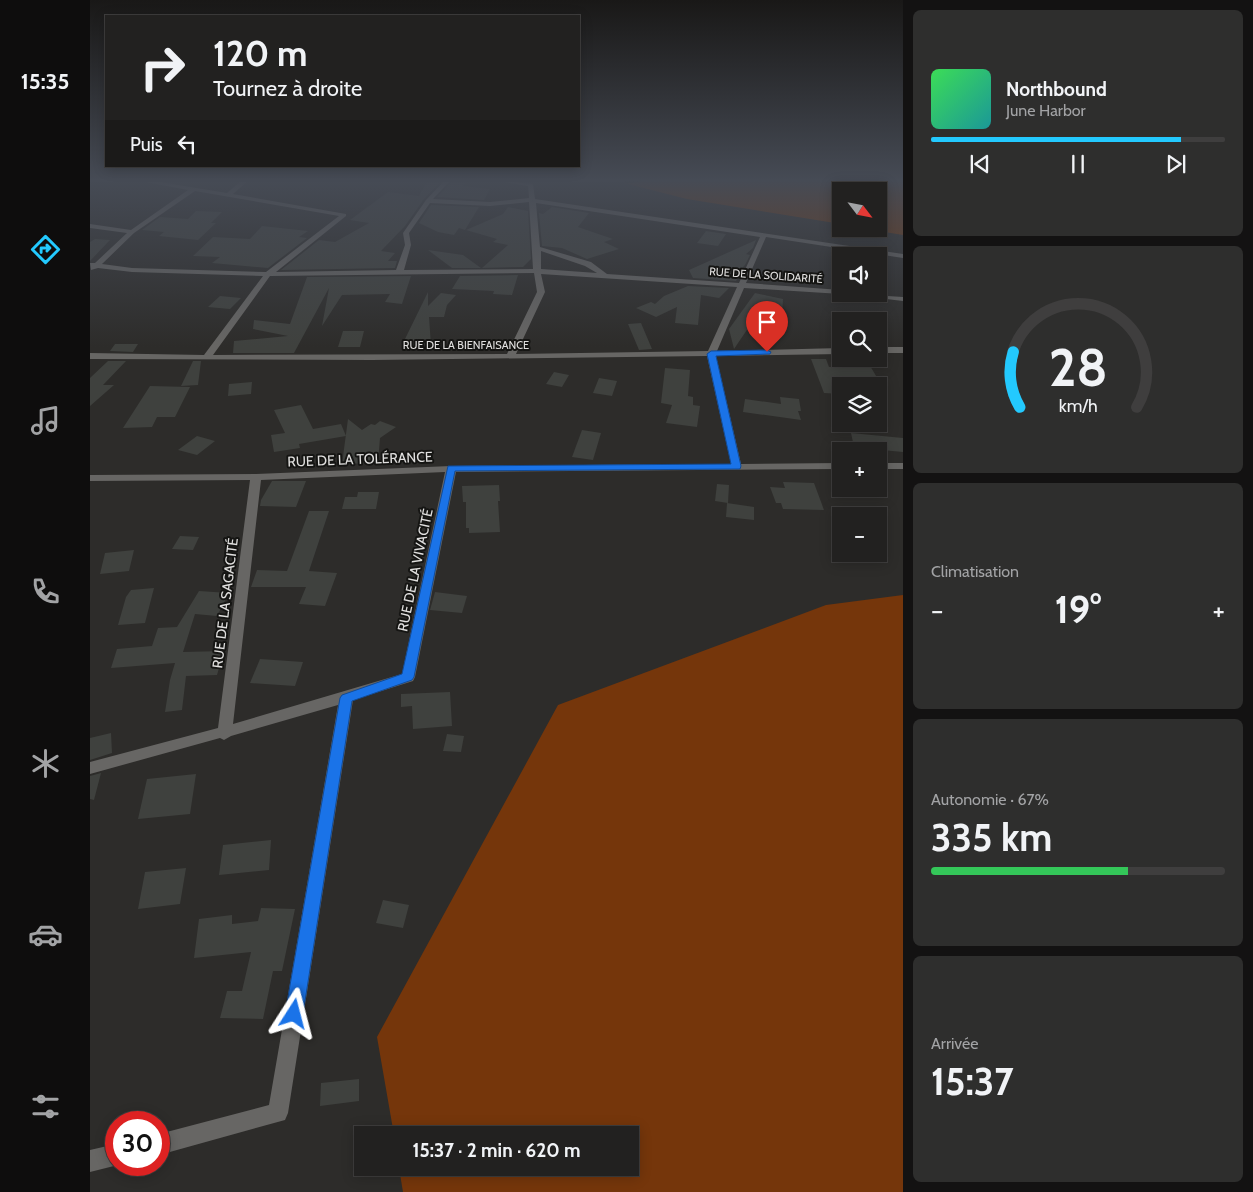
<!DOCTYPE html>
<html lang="fr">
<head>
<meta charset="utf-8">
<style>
	body { margin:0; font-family:Cabin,sans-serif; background:#2e2e2d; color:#f1f3f6; height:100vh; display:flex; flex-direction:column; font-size:19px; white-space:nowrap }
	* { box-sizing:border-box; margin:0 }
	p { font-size:16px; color:#a2a3a5 }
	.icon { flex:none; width:28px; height:28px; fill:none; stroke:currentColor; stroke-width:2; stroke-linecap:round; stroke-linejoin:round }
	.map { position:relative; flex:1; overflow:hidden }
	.sheet { display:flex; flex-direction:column; gap:10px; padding:10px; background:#131212; width:350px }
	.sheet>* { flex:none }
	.top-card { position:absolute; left:15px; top:15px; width:475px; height:152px; border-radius:0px; box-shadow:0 2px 12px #0003,0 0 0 1px #3f3e3e; background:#222120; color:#f1f3f6; overflow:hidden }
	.needle { width:32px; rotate:122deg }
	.controls { position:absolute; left:742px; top:182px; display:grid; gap:10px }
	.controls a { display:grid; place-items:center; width:55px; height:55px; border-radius:0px; background:#222120; box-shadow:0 2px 12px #0003,0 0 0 1px #3f3e3e; font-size:25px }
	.speed { position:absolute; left:15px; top:1111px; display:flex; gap:10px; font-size:25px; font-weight:700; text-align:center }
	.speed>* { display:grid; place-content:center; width:65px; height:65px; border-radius:50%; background:#222120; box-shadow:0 2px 12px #0003,0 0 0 1px #3f3e3e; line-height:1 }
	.speed .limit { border:8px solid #d22; background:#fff; color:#111 }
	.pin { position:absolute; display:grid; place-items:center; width:42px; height:42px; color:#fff; margin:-51px -21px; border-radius:50% 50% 50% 0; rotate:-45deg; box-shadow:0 0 5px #0007 }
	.pin .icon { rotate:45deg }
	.me { position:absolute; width:55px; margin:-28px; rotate:9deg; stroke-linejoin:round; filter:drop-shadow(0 0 4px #0008) }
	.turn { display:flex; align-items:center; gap:18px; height:105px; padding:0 25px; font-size:22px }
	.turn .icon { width:65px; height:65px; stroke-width:2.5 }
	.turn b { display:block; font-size:35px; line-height:42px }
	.then { display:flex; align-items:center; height:48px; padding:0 25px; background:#0003; gap:10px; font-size:19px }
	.big { font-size:38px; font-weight:700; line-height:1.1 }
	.sheet .card { flex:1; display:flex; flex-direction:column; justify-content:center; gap:8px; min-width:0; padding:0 18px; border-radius:8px; background:#2e2e2d }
	.sheet .dial { align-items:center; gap:0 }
	.dial svg { height:130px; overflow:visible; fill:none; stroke:#3f3e3e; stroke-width:7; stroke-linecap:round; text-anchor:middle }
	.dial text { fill:#f1f3f6; stroke:none }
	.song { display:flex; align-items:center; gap:15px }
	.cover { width:60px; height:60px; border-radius:8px; background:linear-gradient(135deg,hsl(130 70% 55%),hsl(180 70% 35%)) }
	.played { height:5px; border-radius:2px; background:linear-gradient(90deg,#23c9fe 85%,#3f3e3e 85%) }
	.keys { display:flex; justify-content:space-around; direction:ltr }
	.heat { display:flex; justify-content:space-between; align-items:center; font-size:28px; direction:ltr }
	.charge { height:8px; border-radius:4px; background:linear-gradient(90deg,#34c759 67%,#3f3e3e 0) }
	.trip { position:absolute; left:264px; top:1126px; width:285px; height:50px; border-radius:0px; background:#222120; box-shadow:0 2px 12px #0003,0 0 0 1px #3f3e3e; font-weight:700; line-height:50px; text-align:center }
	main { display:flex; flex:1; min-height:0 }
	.menu { display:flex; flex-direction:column; width:90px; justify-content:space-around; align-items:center; background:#0e0d0d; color:#a2a3a5 }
	.menu .icon { width:35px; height:35px }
	.menu .active { color:#23c9fe }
	.menu b { font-size:22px; color:#f1f3f6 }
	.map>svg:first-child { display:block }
	.green { fill:#75360b }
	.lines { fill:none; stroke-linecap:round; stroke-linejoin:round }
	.stream { stroke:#021a08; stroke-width:2.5 }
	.building { fill:#3f413e }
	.street { fill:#676664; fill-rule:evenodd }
	.route { fill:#1a73e8; stroke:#114b97 }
	.labels { text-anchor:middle; stroke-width:4; stroke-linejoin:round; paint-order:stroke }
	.far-street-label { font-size:11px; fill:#e1e0df; stroke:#151513 }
	.street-label { font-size:14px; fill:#e1e0df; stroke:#151513 }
</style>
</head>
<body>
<main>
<nav class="menu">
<b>15:35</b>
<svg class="icon active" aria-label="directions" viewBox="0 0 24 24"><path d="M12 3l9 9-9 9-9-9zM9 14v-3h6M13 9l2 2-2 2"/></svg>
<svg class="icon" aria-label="music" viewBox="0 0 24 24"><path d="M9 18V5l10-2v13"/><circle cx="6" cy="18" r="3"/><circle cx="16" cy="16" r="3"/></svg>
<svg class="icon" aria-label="phone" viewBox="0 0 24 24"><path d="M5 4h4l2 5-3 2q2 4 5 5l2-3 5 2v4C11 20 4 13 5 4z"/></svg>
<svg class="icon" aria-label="climate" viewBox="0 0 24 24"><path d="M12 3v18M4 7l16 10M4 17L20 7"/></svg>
<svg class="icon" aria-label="car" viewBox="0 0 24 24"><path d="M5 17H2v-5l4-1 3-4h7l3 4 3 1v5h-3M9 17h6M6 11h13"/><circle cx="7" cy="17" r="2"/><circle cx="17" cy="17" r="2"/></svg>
<svg class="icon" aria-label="filters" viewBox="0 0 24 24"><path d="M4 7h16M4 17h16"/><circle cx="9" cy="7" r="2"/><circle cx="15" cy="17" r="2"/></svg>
</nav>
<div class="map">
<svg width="813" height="1192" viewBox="0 0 813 1192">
	<rect width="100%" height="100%" fill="#2d2c2a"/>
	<g class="green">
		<path d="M534,180h279v55l-37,-6h13v-38h-38v33l-154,-25 -63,-16z"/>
		<path d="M813,595v597h-500l-4,-24h231v-33h-236l-17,-98 181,-332 268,-100z"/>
	</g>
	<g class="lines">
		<path class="stream" d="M536,182l19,-2"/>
	</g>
	<g class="building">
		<path d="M362,182l14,1 -3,3 27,3 -6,11 -47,-3z"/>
		<path d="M336,183h13l-15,16 -19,27 -24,25 14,2 -7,8h9l-2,7 -114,2 38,-30 16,2 34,-19 -19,-3 38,-28 31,4z"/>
		<path d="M341,205l48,2 -14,23 -6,-2 -5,7 -16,-3 -19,-9z"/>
		<path d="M418,207l20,4 3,48 -8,8 -41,1 26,-23 -15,-3 4,-3 -31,-9 37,-16z"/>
		<path d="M462,207l37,6 -11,14 35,12 -9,3 15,7 -32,10 -25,-11 -20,-2 -3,-33 4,1z"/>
		<path d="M106,211l26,1 -11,11h5l-18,17 -39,-4 5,-4 -22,-2 18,-13 28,2z"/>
		<path d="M172,226l46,5 -9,6 8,1 -39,30 -56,-5 8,-6 -27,-1 20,-19 37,2z"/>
		<path d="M616,231l20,3 -8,12 -21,-3z"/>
		<path d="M5,239l15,1 -20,21v-19z"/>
		<path d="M666,240l-3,8 -7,6 4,1 -5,10 -8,8 4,1 -5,7 -43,-3 -4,-8z"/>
		<path d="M338,250l35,5 18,13h-29z"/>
		<path d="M428,275l-6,20 -19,-1 1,-3 -42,-2 8,-13z"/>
		<path d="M321,276l-9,28 -17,-2 5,-8 -48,1 -20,31 7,-38 -35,65h-61l1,-12 54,-5 -35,-7 1,-9 36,4 17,-47z"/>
		<path d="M598,286l41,2 -10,10 -18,-3 -3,30 -23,-2 2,-16 -21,10 -20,-9 15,-6 4,2 9,-8z"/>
		<path d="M338,292v14l13,-13 15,2 -9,10 -3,12h-15l2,28 -26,1v-7z"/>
		<path d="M665,293l28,6 -1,18 -23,-5 -25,37 -5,-20z"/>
		<path d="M130,296l21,2 -11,11 -22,-2z"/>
		<path d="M551,323l11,26 -13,1 -11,-26z"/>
		<path d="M253,331h21l-4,16h-22z"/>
		<path d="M25,344h23l-5,8 -23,-1z"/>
		<path d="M721,359h15l3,8 29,1 -5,-9h13l16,27h-41v8l-17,-1z"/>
		<path d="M18,361h18l-23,24h11l-24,21v-28z"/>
		<path d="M103,361h8l-3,24 -17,1z"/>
		<path d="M575,368l25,2 -2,26 5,1v8l7,1 -3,21 -31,-4 6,-18 -11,-2z"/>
		<path d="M464,372l15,3 -7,12 -16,-3z"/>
		<path d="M509,378l18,3 -5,15 -19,-3z"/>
		<path d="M162,382l-1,12 -23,2 1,-12z"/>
		<path d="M60,386l40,1 -15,30h-18l-5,10 -29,1z"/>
		<path d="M690,397l19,2 2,12h-3l3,9 -58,-8 2,-13 36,5z"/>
		<path d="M211,405l12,24 28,-5 5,12 -47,8 1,4 -26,4 -3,-17 14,-2 -11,-23z"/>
		<path d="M258,419l14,11 9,-6 4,1 5,-4 16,6 -16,11 -2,25 -36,1z"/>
		<path d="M492,430l19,3 -8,27 -21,-3z"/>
		<path d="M761,433l52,5v14l-32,-3 1,2h-17z"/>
		<path d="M107,436l18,5 -18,14 -19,-5z"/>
		<path d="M182,481h34l-10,26 -36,-1 1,-6z"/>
		<path d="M693,482l31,1 10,27 -41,-1 -2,-6h-5l-6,-16 15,1z"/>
		<path d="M627,484l12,1 -1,18 -13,-2z"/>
		<path d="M409,485l1,16h-2l2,31 -31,1v-5h-3v-26h-3l-1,-16z"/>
		<path d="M268,492h21l-3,17h-34l3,-12h12z"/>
		<path d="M637,503l27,4v13l-28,-3z"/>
		<path d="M219,511h20l-20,60 28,2 -12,33 -26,-2 7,-17h-55l6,-17 30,1z"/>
		<path d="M90,536l19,1 -6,13 -21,-1z"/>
		<path d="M44,550l-5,21 -29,3 5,-21z"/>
		<path d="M64,588l-9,35 -27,2 8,-28 5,-7z"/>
		<path d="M109,591l30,2 -12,23 -22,-2 -12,38 41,-1 -7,24 -31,1 -4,34 -17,2 5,-32 5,-17 -64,5 6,-19 35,-3 6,-18 19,-1z"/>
		<path d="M345,592l32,4 -5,17 -32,-3z"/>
		<path d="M170,659l43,3 -8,24 -45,-3z"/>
		<path d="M360,692l2,34 -39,3 -1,-23 -11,1v-13z"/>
		<path d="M21,733l1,20 -22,7v-22z"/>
		<path d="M357,734l17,2 -3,16 -18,-1z"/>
		<path d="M11,773l-7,27 -4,-1v-23z"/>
		<path d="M106,774l-6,40 -52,5 9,-40z"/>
		<path d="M181,840l-2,30 -50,5 4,-30z"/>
		<path d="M96,868l-6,36 -42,5 7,-37z"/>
		<path d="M293,900l26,5 -6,23 -27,-5z"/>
		<path d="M171,908l34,1 -13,62h-9l-10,48 -43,-1 7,-27h15l9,-39 -57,6 5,-39 33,-4v9l26,-3z"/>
		<path d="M269,1079v22l-39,5 1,-23z"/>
	</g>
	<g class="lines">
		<g class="street">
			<path d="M45,180h13l79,13 15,-13h7l-16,14 113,20v2l-70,56 120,-2 9,-25 -2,-12 23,-33 19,-20h6l-18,19 57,3 39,-4 -1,-12 -36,-6 41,4 2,15 368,55v4l-137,-21 -20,46 95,7v4h2h-2l-97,-6 -27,63 124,-3v6l-125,2 25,108 100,-1v6l-385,3 -41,205 -2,4 -60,19 -65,413 -3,7 -126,35v-21l110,-29 69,-400 -107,31 -7,4 -4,-2 -130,36v-12l128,-34 32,-248 -160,1v-6l166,-1 195,-8 280,-2 -24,-108 -335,4 -282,-1v-6l114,2 59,-79 -131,-4 -34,-4 -7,2 -1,-7h5l32,-30 -37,-5v-4l41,6 57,-40zM105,191l144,25 -73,56 -134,-4 -30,-4 32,-31zM439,202l4,67 -129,1 7,-25 -2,-12 21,-30 60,3zM446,203l224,34 -21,46 -132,-9 -16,-12 -51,-15zM451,251l44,15 12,7 -56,-4zM444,273l3,19 -30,62 -294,1 57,-79zM451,274l196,13 -29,64 -192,3 29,-62zM355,472l-43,202 -169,50 28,-244z"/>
			<path d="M767,294l46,3v4l-42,-5z"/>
			<rect x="789" y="347" width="24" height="6"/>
			<rect x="789" y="463" width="24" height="6"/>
			<path d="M26,1144l2,21 -28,7v-22z"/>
		</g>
	</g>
	<linearGradient id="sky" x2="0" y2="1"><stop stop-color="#191817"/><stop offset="0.52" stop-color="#464b55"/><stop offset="1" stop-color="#464b55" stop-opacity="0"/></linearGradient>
	<rect width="813" height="347" fill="url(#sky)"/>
	<path class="route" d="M677,350l4,2 -1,2 -54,2 25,110 -1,3 -285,2 -41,206 -2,3 -60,21 -49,313 -3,6 -6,3 -6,-3 -3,-6 55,-316 2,-3 60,-21 46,-208 283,-2 -24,-110 4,-3z"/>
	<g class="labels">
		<g class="far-street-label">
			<text transform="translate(676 275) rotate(4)" y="4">RUE DE LA SOLIDARITÉ</text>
			<text x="376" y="349">RUE DE LA BIENFAISANCE</text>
		</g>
		<g class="street-label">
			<text transform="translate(270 459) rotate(-2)" y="5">RUE DE LA TOLÉRANCE</text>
			<text transform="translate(325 570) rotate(-78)" y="5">RUE DE LA VIVACITÉ</text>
			<text transform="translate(135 603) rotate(-83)" y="5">RUE DE LA SAGACITÉ</text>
		</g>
	</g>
</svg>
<div class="controls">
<a><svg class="needle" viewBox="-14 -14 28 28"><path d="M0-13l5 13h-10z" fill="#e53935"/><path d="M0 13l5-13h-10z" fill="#a2a3a5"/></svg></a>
<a><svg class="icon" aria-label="sound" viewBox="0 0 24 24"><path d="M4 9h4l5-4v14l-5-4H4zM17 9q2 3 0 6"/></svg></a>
<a><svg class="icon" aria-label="search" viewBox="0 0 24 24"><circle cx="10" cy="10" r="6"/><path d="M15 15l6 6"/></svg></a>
<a><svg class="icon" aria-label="layers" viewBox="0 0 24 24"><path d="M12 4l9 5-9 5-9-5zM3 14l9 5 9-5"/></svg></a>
<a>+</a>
<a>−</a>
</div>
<div class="speed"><div class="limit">30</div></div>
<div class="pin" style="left:677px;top:352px;background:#d93025"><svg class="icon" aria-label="arrive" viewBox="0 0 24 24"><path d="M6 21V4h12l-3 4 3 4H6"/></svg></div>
<svg class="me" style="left:204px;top:1014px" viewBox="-20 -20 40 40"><path d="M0-17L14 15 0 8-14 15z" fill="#1a73e8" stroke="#fff" stroke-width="4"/></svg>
<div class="trip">15:37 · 2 min · 620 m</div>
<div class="top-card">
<div class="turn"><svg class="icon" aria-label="right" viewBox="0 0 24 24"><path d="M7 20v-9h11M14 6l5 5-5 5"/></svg><div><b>120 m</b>Tournez à droite</div></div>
<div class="then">Puis<svg class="icon" aria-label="left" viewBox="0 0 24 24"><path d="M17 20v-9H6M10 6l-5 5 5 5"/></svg></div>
</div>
</div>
<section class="sheet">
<div class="card">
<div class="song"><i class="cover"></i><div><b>Northbound</b><p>June Harbor</p></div></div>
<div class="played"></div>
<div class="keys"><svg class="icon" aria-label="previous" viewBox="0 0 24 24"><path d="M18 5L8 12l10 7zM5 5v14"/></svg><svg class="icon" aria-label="pause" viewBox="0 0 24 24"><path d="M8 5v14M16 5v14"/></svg><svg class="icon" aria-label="next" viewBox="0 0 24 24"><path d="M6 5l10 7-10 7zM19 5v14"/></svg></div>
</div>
<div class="card dial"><svg viewBox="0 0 100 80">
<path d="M14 69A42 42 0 1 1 86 69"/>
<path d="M14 69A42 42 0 0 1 10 35" stroke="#23c9fe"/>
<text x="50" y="56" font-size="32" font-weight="700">28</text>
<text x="50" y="72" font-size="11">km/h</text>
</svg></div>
<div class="card"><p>Climatisation</p>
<div class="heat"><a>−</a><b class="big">19°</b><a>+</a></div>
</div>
<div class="card"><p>Autonomie · 67%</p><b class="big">335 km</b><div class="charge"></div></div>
<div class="card"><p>Arrivée</p><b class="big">15:37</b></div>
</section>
</main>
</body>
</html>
